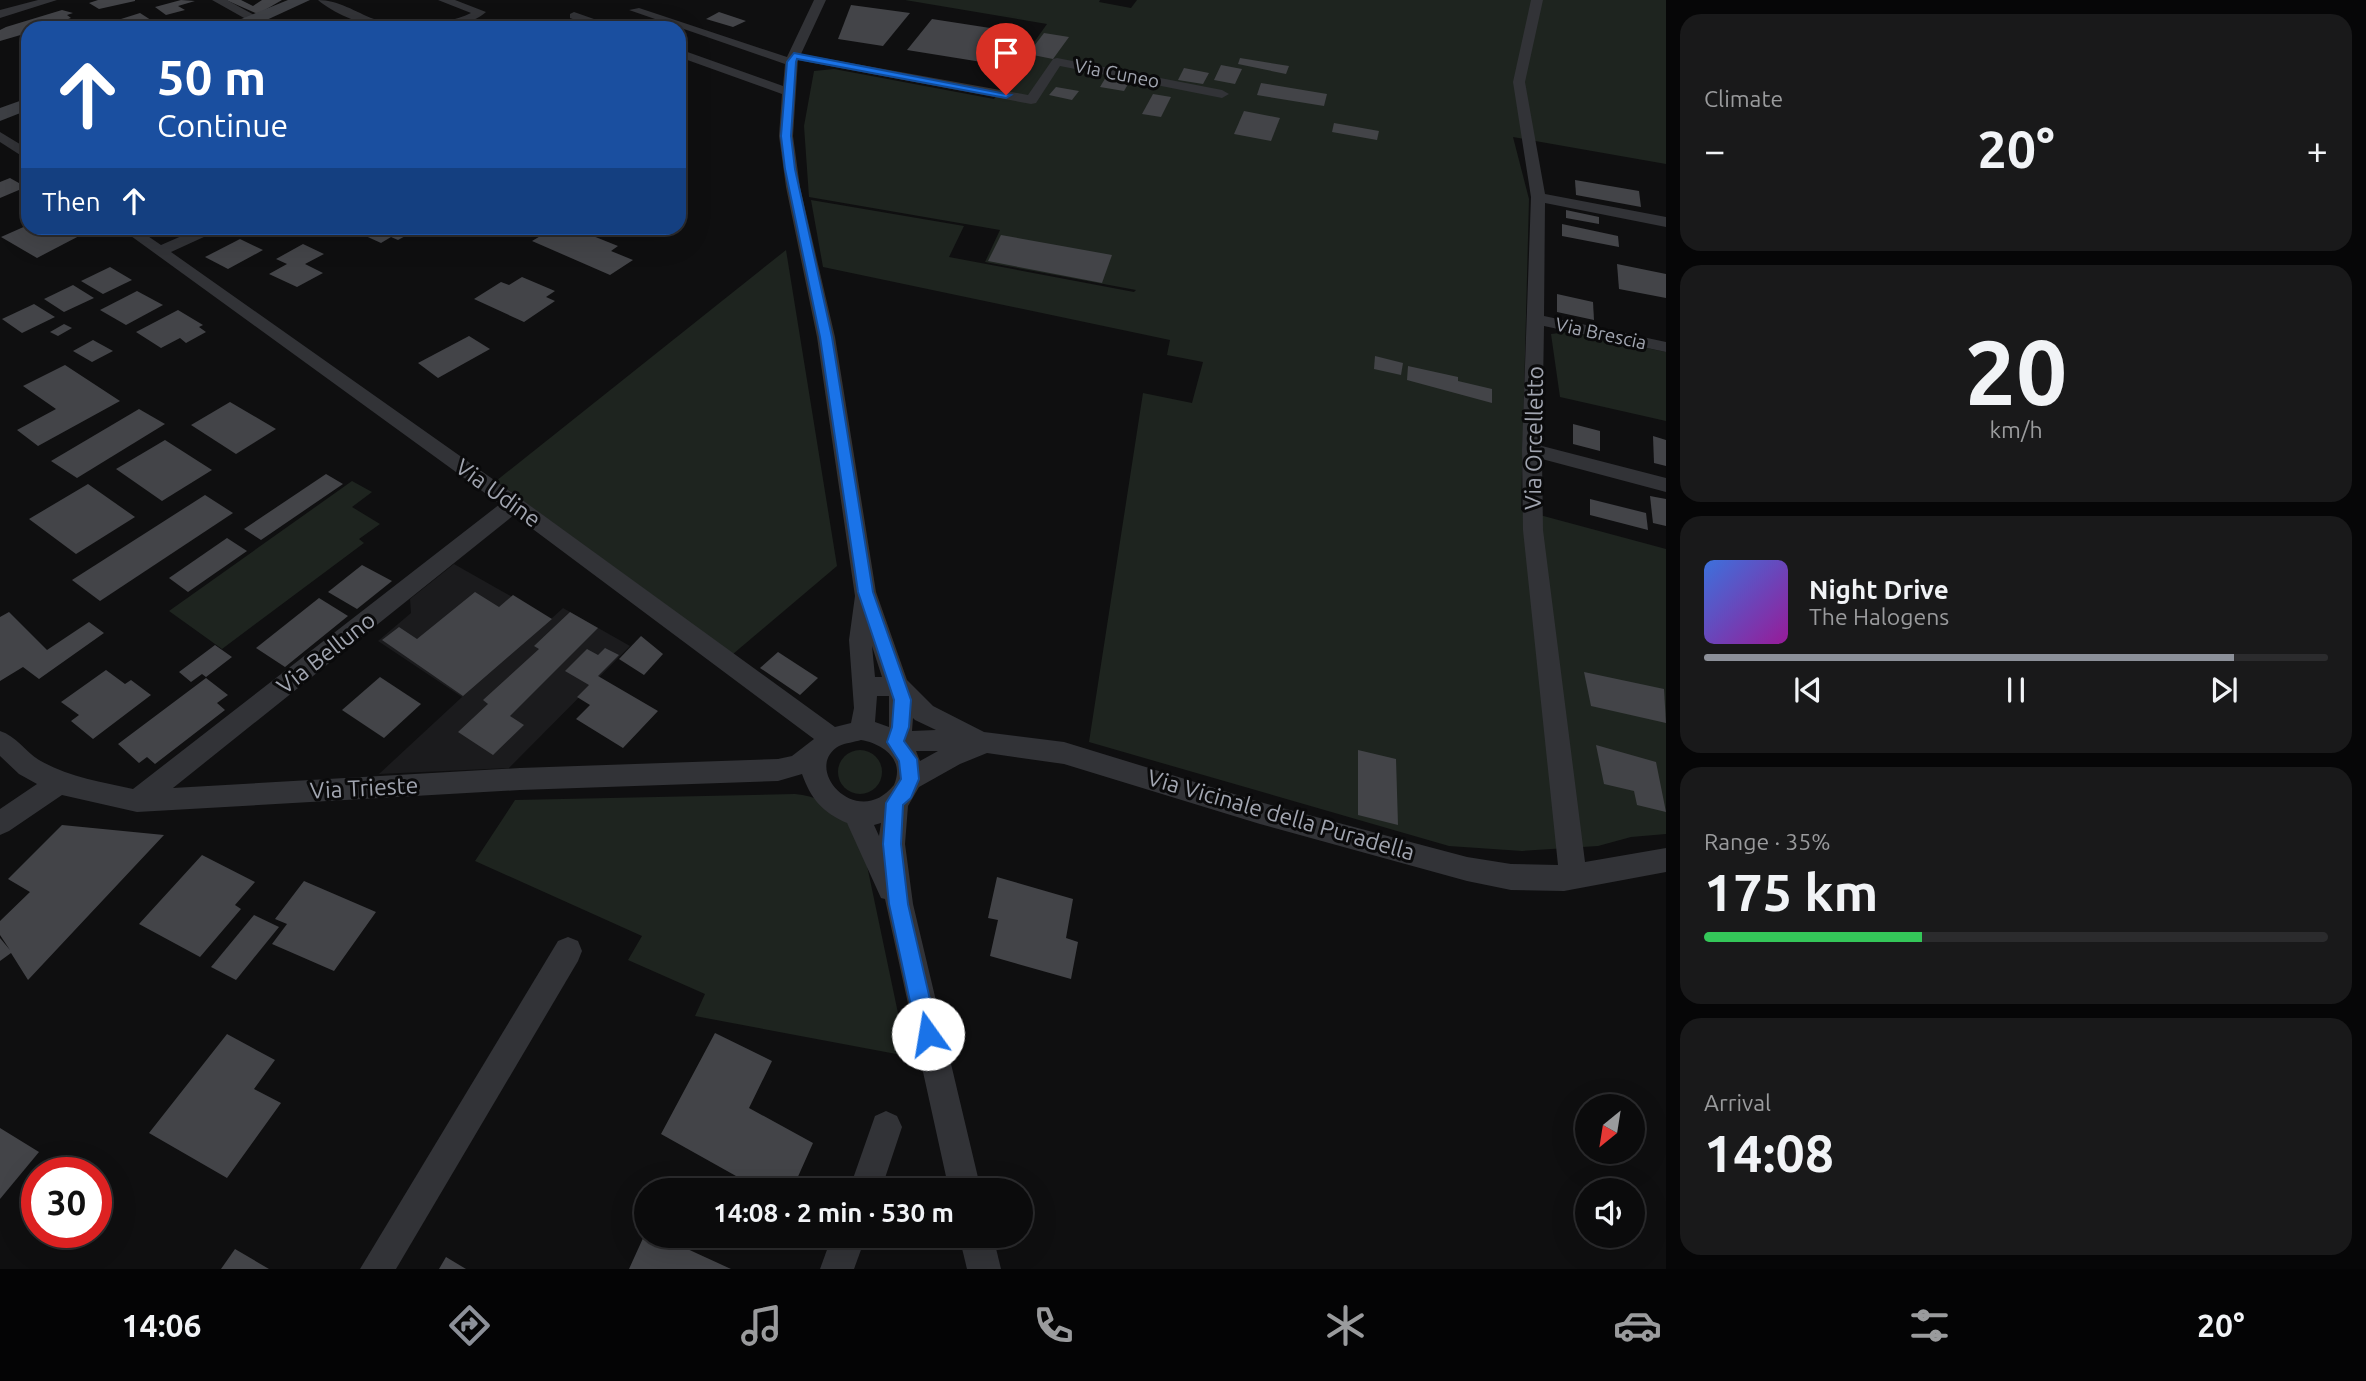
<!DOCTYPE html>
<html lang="en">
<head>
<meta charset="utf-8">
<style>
	body { margin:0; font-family:Ubuntu,sans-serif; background:#19191a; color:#f1f3f6; height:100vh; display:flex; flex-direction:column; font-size:26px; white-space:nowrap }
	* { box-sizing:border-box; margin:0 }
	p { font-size:23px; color:#9a9b9d }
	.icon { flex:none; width:38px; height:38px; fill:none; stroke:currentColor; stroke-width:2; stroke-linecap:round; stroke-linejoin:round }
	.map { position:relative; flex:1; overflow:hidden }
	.sheet { display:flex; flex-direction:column; gap:14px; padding:14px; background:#060607; width:700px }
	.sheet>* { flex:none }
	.hud { position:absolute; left:21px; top:21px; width:665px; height:214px; border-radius:21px; box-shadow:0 7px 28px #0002,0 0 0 2px #2b2b2d; background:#1a4fa0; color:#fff; overflow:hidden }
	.needle { width:46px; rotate:210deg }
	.buttons { position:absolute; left:1575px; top:1094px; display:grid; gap:14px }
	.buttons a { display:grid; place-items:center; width:70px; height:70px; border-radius:50%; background:#0b0b0c; box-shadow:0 7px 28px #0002,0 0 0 2px #2b2b2d; font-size:35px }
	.speed { position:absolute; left:21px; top:1157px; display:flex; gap:14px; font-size:35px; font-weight:700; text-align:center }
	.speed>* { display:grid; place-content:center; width:91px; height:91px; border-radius:50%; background:#0b0b0c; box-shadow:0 7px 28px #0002,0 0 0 2px #2b2b2d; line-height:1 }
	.speed .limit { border:10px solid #d22; background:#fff; color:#111 }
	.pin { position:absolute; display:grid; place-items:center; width:60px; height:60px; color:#fff; margin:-72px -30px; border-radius:50% 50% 50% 0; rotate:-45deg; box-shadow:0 0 7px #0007 }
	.pin .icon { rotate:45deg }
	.me { position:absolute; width:77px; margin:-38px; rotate:347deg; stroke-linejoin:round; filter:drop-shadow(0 0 5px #0008) }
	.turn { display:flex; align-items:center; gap:24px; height:147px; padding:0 21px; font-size:32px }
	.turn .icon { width:91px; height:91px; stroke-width:2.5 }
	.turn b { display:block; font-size:49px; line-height:60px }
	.then { display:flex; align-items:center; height:66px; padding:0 21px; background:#0003; gap:14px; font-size:26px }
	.big { font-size:52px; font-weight:700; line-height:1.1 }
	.sheet .tile { flex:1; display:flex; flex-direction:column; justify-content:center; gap:10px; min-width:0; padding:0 24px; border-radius:21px; background:#19191a }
	.sheet .dial { align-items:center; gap:0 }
	.dial b { font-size:91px; line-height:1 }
	.song { display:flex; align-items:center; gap:21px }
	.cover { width:84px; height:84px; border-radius:10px; background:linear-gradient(135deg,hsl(220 70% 55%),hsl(300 70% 35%)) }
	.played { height:7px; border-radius:4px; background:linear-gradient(90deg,#8c9099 85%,#2b2b2d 85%) }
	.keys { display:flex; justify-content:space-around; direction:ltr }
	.heat { display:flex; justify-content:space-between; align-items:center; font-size:38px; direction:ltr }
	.charge { height:10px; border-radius:5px; background:linear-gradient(90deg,#34c759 35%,#2b2b2d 0) }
	.trip { position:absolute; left:634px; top:1178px; width:399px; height:70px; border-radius:35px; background:#0b0b0c; box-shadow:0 7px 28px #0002,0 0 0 2px #2b2b2d; font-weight:700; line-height:70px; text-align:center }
	.tab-bar { display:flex; height:112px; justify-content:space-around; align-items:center; background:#040405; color:#9a9b9d }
	.tab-bar .icon { width:49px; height:49px }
	.tab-bar .on { color:#8c9099 }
	.tab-bar b { font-size:32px; color:#f1f3f6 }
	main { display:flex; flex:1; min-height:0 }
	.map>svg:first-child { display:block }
	.built { fill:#1b1b1d }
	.green { fill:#1e241f }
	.building { fill:#434448 }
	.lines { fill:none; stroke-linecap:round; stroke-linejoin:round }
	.minor { fill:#323337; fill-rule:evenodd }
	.secondary { fill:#3e4045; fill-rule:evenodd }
	.route { fill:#1a73e8; stroke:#114b97; stroke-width:2 }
	.labels { text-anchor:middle; stroke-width:6; stroke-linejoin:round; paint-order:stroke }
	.far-street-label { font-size:19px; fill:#a1a5b0; stroke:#0a0a0b }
	.street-label { font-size:23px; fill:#a1a5b0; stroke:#0a0a0b }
</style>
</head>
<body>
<main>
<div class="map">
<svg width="1666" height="1269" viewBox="0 0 1666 1269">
	<rect width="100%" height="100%" fill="#0f0f10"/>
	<path class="built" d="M454,564l97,55 12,-11 67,38 -121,122 -130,6 83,-77 -84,-56 33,-28 -1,-14z"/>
	<g class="green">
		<path d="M905,0h195l-1,2 32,6 6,-8h529v164l-153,-27 16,62 -8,311 145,39v285l-35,3 -33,9 -76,5 -73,-5 -360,-104 54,-349 49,10 11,-41 -36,-7 3,-15 -347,-73 -12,-67 153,26 -15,31 185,35 2,-2 -151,-28 15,-32 -191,-33 -5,-71 10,-55 20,-2 160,30 53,-75z"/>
		<path d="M786,250l51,316 -104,88 -237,-173z"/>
		<path d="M1568,332l98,20v69l-106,-24 -9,-63z"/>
		<path d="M352,481l20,11 -20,15 28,17 -21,15 5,4 -142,106 -53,-38z"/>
		<circle cx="860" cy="772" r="22"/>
		<path d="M795,794c42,5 53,26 70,62l42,200 -212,-40 10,-22 -77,-34 14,-24 -167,-75 40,-61z"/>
	</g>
	<g class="building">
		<path d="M98,0h37v1l-36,8 -10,-6z"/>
		<path d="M181,0l14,1 -17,5 7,4 -19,5 -11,-8z"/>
		<path d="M226,0h15l12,6 9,-6h20l-24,14z"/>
		<path d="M851,5l59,8 -27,33 -45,-7z"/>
		<path d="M62,10l11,3 -6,2 4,3 -14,5 -29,5 -4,6 -24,7v-11l6,-3z"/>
		<path d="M719,12l27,9 -13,6 -27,-8z"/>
		<path d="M140,13l14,9 -20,6 -13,-9z"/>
		<path d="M932,19l84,13 -22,32 -87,-14z"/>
		<path d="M1044,33l25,4 -16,22 -25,-5z"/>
		<path d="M1240,58l49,8 -3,8 -48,-10z"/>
		<path d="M1221,65l21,4 -7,15 -21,-4z"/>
		<path d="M1184,68l25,5 -6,11 -25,-4z"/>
		<path d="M1106,77l24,4 -6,10 -24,-4z"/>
		<path d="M1261,83l66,11 -3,12 -67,-11z"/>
		<path d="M1056,87l23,4 -7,9 -23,-5z"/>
		<path d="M1153,94l18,3 -10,20 -19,-3z"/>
		<path d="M1244,111l36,7 -9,23 -37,-7z"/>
		<path d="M1334,123l45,8 -2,9 -45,-8z"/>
		<path d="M10,178l16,9 -26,11v-16z"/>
		<path d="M1575,180l64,11 2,16 -65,-12z"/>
		<path d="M1566,210l33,7v7l-33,-6z"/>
		<path d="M1562,224l56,12 1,11 -57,-11z"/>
		<path d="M28,225l39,3 14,7 -44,23 -36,-21z"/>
		<path d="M361,228h59l-22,12 -7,-3 -10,6 -22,-10 6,-4z"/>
		<path d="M554,228l24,7 5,-3 35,14 -7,5 22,9 -23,15 -78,-34z"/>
		<path d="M1001,235l111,20 -10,28 -114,-22z"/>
		<path d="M240,239l23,11 -35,19 -23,-12z"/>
		<path d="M303,244l21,10 -19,10 18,9 -26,14 -28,-13 18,-10 -11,-5z"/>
		<path d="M1617,264l49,10v24l-47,-9z"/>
		<path d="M110,267l22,13 -29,14 -22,-13z"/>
		<path d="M522,277l33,14 -9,6 9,4 -31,21 -50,-23 27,-17 8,3z"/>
		<path d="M73,285l21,13 -30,14 -20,-13z"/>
		<path d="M137,291l26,14 -37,20 -26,-15z"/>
		<path d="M1557,294l36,8 1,18 -37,-8z"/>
		<path d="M34,304l21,13 -33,16 -20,-14z"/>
		<path d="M178,310l25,15 -4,2 7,5 -20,11 -6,-5 -19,10 -25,-16z"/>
		<path d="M64,324l8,4 -14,8 -8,-4z"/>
		<path d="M469,336l21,13 -52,29 -20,-15z"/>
		<path d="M93,340l20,11 -21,11 -19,-11z"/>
		<path d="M1375,356l28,7 -2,12 -27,-6z"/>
		<path d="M65,365l55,36 -82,45 -21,-16 39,-21 -33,-23z"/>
		<path d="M1408,366l50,11v4l34,8v14l-85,-23z"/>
		<path d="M230,402l46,27 -40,25 -45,-29z"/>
		<path d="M139,409l26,15 -88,54 -26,-17z"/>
		<path d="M1573,424l27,7v20l-27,-7z"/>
		<path d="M1653,436l13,4v26l-12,-3z"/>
		<path d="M165,440l47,30 -50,31 -46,-32z"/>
		<path d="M326,474l17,10 -82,56 -17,-11z"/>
		<path d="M88,484l47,33 -59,37 -47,-35z"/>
		<path d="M205,495l28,18 -133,88 -28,-21z"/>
		<path d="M1650,496l16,3v27l-13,-3z"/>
		<path d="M1590,499l56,14 2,17 -58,-15z"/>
		<path d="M227,538l20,13 -59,41 -19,-14z"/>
		<path d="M362,565l30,16 -35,28 -29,-17z"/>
		<path d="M475,592l24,15 14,-12 39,24 -89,77 -81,-56 17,-13 18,12z"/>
		<path d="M319,598l29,18 -63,51 -29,-19z"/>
		<path d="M9,612l38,38 42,-28 15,11 -65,46 -16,-12 -23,14v-64z"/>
		<path d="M570,612l28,16 -88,88 14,9 -31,30 -35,-23 30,-28 -5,-4 56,-51 -5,-3z"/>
		<path d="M641,636l22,18 -19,21 -25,-16z"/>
		<path d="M215,645l17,12 -26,20 -4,-3 -11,8 -12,-10z"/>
		<path d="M605,648l14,7 -21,21 60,35 -35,37 -47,-29 14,-14 -13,-8 12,-12 -24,-14 22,-22 11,6z"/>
		<path d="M778,652l40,26 -18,17 -40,-27z"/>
		<path d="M106,670l19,14 6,-4 20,15 -58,44 -22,-18 8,-6 -18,-13z"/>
		<path d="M1584,672l80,17 2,34 -75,-17z"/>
		<path d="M380,677l41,27 -37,34 -42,-28z"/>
		<path d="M206,678l22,17 -11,8 8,7 -70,54 -8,-7 -8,6 -21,-19z"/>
		<path d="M1596,745l60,17 10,50 -29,-7 -3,-14 -30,-7z"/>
		<path d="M1358,750l38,9 2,66 -40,-10z"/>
		<path d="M62,825l102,10 -136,145 -17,-27 -11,8v-23l10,12 -10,-15v-14l30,-29 -22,-13z"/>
		<path d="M202,855l53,27 -20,23 6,4 -41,48 -61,-33z"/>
		<path d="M997,877l76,22 -7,39 12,4 -7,37 -81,-23 8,-36 -10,-2z"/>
		<path d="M304,881l72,31 -42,59 -62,-27 15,-20 -12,-5z"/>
		<path d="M254,915l25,12 -43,53 -25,-13z"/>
		<path d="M715,1033l57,28 -23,47 64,35 -21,47h-31l-100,-56z"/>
		<path d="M227,1034l48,26 -21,29 27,14 -54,75 -78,-45z"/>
		<path d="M0,1128l39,24 -39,47z"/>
		<path d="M644,1236h15l72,33h-102z"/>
		<path d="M235,1249l34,20h-48z"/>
		<path d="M446,1257l20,12h-27z"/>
	</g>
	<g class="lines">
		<g class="minor">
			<path d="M38,0h19l-57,18v-8z"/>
			<path d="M212,0h15l36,20 -10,3z"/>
			<path d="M318,0c21,0 37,12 56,19 27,9 71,7 97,-6l-33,-13h17l31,12c-20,19 -81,20 -107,15 -19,-3 -46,-14 -61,-27z"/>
			<path d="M814,0h12l-25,54 227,41 25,-36 4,-1 165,32 7,4 -7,4 -162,-32 -24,37 -5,1 -233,-44 -5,76 7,51 35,150 41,255 31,88 26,26 51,26 80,10 196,60 207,55 44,7 47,1 -35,-335 -1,-80 9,-253 -18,-115 18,-82h12l-18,82 20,112 121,23v10l-121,-24 -1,113 122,26v10l-122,-26 -2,120 124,32v14l-124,-33 1,71 42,332 81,-14v24l-102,19 -53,-1 -44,-9 -207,-57 -196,-60 -77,-11 -27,11 -41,23 -11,19 -3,38 8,60 68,286h-32l-64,-291 -4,-1 -34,-75c-25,-11 -36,-24 -45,-49l-24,7 -258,9 -383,22 -75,-17 -53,36 -9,4v-26l37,-25 -18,-10 -19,-18v-25c16,5 25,20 39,29 29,17 62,22 94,29l367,-285 -380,-276h16l25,17 39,-17h19l-2,3 -46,21 350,247 314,228 16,-4 3,-15 -5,-68 6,-44 -38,-259 -31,-150 -7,-51 3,-42 -103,-37v-8l104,37 2,-22 -156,-54 10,-2 148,49zM514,515l300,224 -22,17 -14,3 -258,9 -347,20zM872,646l10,31h-7zM877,696h12v31l-14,-5zM913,718l2,2 21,10 -24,1zM861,740c23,4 44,20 33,45 -37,46 -93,-17 -55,-39 6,-3 16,-4 22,-6zM916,751h22l-18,10zM881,823l-2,13 -5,-11z"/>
			<path d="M574,12l37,13 2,3h-17l-26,-10v-4z"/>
			<path d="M0,132l28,17v11l-28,-18z"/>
			<path d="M568,937l10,4 4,10 -4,10 -182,308h-36l198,-328z"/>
			<path d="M886,1111l11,5 5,11 -21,63h-32l26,-74z"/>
			<path d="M832,1236h34l-12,33h-34z"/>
			<path d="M959,1236h34l8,33h-34z"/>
		</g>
		<g class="secondary">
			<path d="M288,0h22l-61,28h-22l2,-4z"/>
			<path d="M28,98v12l-28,11v-13z"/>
		</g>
	</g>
	<path class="route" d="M794,53l217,42 -5,3 -209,-39 -1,3 -5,74 4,33 37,168 41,255 38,108 -2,27 -5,14 13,18 2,20 -8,19 -8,7 -2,39 7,60 30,130 -3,7 -7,4 -8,-4 -3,-7 -28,-130 -6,-60 3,-41 15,-24 -2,-18 -12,-19 5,-15 2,-27 -36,-108 -38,-255 -35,-168 -4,-33 6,-74z"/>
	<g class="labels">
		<g class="far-street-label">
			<text transform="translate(1117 73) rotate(11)" y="7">Via Cuneo</text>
			<text transform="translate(1601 333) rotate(12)" y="7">Via Brescia</text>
		</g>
		<g class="street-label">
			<text transform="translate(1534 438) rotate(-89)" y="8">Via Orcelletto</text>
			<text transform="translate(498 493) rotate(36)" y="8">Via Udine</text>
			<text transform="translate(326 653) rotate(-38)" y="8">Via Belluno</text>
			<text transform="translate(364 788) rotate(-3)" y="8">Via Trieste</text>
			<text transform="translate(1281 815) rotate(16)" y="8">Via Vicinale della Puradella</text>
		</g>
	</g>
</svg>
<div class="buttons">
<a><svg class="needle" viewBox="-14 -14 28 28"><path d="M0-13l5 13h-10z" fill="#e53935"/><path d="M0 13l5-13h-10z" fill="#9a9b9d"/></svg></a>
<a><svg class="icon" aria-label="sound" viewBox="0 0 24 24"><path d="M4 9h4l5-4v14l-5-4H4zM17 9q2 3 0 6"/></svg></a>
</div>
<div class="speed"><div class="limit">30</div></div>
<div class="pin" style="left:1006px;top:95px;background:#d93025"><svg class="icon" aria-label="arrive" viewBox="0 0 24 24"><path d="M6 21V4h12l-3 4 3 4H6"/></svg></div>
<svg class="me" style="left:928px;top:1034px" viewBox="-20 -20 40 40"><circle r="19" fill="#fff"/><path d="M0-13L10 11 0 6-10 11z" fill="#1a73e8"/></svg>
<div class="trip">14:08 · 2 min · 530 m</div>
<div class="hud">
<div class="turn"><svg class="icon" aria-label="ahead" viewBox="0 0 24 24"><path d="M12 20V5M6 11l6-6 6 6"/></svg><div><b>50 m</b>Continue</div></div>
<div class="then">Then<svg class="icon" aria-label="ahead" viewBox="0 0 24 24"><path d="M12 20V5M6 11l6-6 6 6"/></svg></div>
</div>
</div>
<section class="sheet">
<div class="tile"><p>Climate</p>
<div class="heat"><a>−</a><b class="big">20°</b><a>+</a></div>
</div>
<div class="tile dial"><b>20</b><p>km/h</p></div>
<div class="tile">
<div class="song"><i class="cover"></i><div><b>Night Drive</b><p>The Halogens</p></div></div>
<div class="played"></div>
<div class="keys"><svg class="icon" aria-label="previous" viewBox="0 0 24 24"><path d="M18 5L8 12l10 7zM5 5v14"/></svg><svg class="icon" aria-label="pause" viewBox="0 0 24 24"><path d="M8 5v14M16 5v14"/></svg><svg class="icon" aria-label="next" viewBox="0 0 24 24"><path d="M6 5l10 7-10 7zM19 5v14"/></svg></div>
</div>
<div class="tile"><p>Range · 35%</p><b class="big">175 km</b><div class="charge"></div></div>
<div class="tile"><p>Arrival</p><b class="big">14:08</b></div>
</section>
</main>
<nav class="tab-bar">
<b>14:06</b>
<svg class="icon on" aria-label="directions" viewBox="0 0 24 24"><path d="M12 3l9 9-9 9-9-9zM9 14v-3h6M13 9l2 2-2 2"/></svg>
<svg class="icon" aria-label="music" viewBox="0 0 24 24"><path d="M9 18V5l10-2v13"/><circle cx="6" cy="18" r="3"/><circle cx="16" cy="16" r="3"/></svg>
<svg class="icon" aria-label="phone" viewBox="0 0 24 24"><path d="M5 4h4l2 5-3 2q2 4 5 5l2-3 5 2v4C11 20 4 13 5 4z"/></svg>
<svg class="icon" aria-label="climate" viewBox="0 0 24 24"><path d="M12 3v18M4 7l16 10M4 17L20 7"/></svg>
<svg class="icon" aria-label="car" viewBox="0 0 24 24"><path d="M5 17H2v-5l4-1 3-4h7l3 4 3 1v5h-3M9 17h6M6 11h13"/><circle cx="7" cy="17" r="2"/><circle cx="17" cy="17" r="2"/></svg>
<svg class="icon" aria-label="filters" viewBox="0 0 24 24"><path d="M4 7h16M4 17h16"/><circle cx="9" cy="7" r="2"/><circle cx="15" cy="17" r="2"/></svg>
<b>20°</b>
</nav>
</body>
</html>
